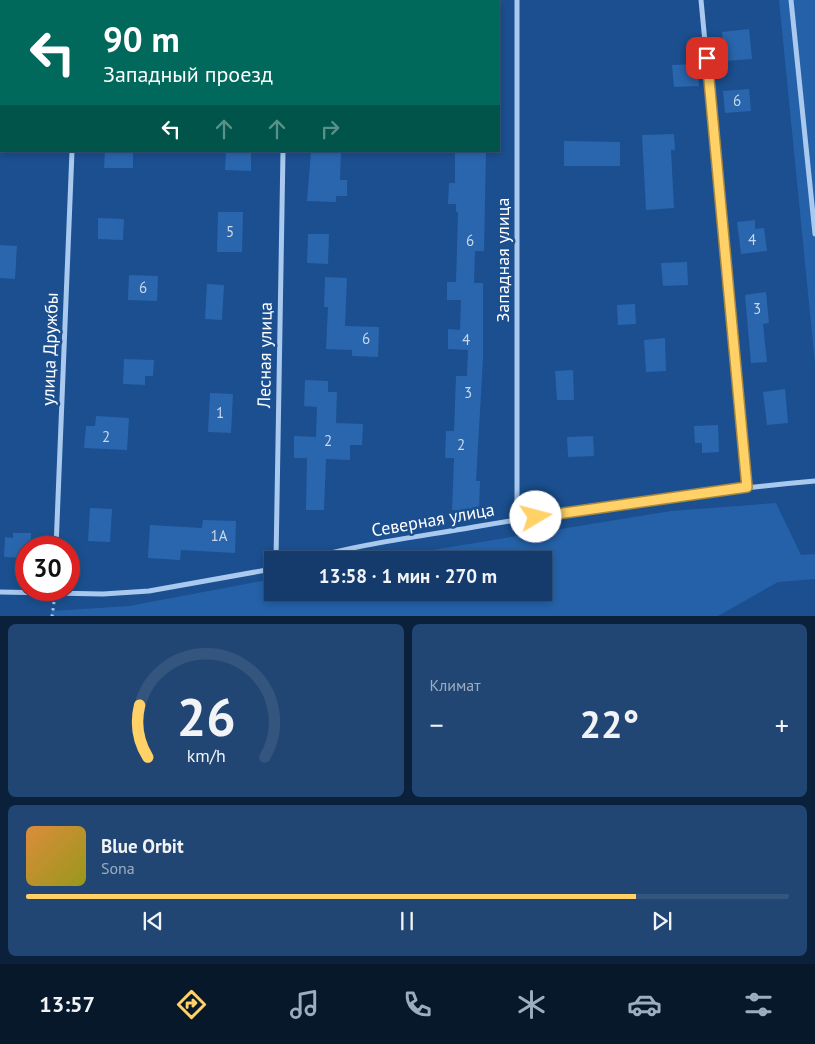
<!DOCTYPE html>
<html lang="ru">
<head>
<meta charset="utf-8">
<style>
	body { margin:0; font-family:"PT Sans",sans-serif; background:#214673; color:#f1f3f6; height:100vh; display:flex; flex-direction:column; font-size:19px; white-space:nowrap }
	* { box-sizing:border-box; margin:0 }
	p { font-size:16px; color:#9dadc1 }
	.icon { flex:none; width:28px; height:28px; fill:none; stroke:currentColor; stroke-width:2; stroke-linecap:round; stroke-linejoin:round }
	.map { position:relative; height:616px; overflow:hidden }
	.drawer { display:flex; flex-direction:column; gap:8px; padding:8px; background:#0b203b; flex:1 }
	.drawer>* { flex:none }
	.top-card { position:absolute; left:0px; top:0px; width:500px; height:152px; box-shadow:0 2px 8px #0003,0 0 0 1px #33557e; background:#00695c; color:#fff; overflow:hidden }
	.speed { position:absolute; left:15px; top:536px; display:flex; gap:10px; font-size:25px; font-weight:700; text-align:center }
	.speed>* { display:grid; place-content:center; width:65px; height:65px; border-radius:50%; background:#143b6b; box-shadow:0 2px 8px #0003,0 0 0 1px #33557e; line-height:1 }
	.speed .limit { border:8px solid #d22; background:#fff; color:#111 }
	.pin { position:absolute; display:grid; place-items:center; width:42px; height:42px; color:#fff; margin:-21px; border-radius:10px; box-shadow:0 2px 8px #0006 }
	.me { position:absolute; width:55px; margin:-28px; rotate:82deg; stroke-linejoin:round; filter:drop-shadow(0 0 4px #0008) }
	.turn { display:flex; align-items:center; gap:18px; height:105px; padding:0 20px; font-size:22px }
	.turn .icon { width:65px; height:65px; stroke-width:2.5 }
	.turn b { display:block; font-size:35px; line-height:42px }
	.lanes { display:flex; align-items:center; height:48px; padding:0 20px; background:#0003; justify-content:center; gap:25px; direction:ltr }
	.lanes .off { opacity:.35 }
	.big { font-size:38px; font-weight:700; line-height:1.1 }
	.drawer .widget { flex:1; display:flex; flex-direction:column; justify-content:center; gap:8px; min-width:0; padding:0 18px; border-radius:8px; background:#214673 }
	.drawer .dial { align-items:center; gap:0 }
	.dial svg { height:130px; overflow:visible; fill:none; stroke:#33557e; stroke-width:7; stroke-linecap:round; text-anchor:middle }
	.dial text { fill:#f1f3f6; stroke:none }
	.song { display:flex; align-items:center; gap:15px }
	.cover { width:60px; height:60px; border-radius:8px; background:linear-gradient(135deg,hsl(30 70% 55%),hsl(60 70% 35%)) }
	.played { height:5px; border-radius:2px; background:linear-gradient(90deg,#ffd166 80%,#33557e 80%) }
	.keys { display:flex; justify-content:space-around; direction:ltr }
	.heat { display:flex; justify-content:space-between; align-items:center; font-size:28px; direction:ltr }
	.drawer .tiles { flex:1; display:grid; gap:8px; grid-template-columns:1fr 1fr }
	.widget:last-child { grid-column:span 2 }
	.trip { position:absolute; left:264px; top:551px; width:288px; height:50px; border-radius:0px; background:#143b6b; box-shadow:0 2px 8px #0003,0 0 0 1px #33557e; font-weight:700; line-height:50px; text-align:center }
	.tabs { display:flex; height:80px; justify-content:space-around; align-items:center; background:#08182b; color:#9dadc1 }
	.tabs .icon { width:35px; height:35px }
	.tabs .selected { color:#ffd166 }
	.tabs b { font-size:22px; color:#f1f3f6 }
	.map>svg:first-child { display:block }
	.green { fill:#2461a8 }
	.building { fill:#2a66ad }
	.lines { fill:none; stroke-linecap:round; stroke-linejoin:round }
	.path { stroke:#a9c9ee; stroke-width:3; stroke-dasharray:2.5 4; stroke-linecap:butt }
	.minor { stroke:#a9c9ee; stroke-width:5 }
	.route-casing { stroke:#a68842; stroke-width:12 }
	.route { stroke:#ffd166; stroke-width:9 }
	.labels { text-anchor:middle; stroke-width:5; stroke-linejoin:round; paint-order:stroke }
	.number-label { font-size:15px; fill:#cad9ea }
	.street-label { font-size:18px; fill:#fff; stroke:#1b4f8f }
</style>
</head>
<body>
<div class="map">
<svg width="815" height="617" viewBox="0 0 815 617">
	<rect width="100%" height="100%" fill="#1b4f8f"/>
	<g class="green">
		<path d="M779,0h36v364z"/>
		<path d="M776,503l25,52 14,-1v25l-37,3 -60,34h-669l3,-5 77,-5 143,-27v13h270v-32h-171l300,-49z"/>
	</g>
	<g class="building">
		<path d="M749,29l3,30 -27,2 -3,-29z"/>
		<path d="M697,64l2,22 -25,1 -2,-22z"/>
		<path d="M749,89l2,22 -26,2 -2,-22z"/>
		<path d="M674,134l1,16h-4l3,58 -28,2 -4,-75z"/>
		<path d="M564,141l56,1v24h-56z"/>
		<path d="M105,151h28v17h-29z"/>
		<path d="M226,151h25v20l-26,-1z"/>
		<path d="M311,151h30l-1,29h7v16h-11v6l-29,-1z"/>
		<path d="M455,151h31l-2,100h-9l-1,32h9v76l-7,122h4l-1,30 -27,-1 2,-52h-9l1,-27h8l2,-55h11l1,-26 -20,-1v-20l12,1 1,-30h-14v-18h9l2,-70h-2v-8h-8l1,-21h6z"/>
		<path d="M218,212h25l-1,40h-25z"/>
		<path d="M98,218l26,1 -1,21 -25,-1z"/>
		<path d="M755,220v9l9,-1 3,23 -26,3 -4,-32z"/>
		<path d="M308,234h21l-1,30 -21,-1z"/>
		<path d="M0,245l17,1 -2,33 -15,-1z"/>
		<path d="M687,262l1,23 -25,1 -2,-23z"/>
		<path d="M129,275l29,1 -1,25 -29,-1z"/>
		<path d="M325,277l22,1 -2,48 34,1 -1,30 -26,-1v-6l-26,-1 2,-42h-4z"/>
		<path d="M207,284l17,1 -2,35 -17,-1z"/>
		<path d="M766,292l3,31 -6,1 4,38 -16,1 -6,-68z"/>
		<path d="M635,304l1,20 -18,1 -1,-20z"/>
		<path d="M665,338l1,33 -20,1 -2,-32z"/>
		<path d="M124,359l30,1 -1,16h-8v9l-22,-1z"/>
		<path d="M573,370l1,30h-17l-2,-29z"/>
		<path d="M305,380l23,1v11h9l-1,31 27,1 -1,21h-12v15l-24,-1 -2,51h-18l1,-52h-13v-22l22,1 1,-30 -13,-1z"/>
		<path d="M785,389l3,34 -21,2 -4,-33z"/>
		<path d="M210,393l23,1 -2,39 -23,-1z"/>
		<path d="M96,416l33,2 -2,32 -43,-2 2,-22h9z"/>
		<path d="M718,425l1,27 -17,1v-10h-7l-1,-17z"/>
		<path d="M593,436l1,20 -26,1 -1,-20z"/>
		<path d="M90,508l22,1 -2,33 -22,-1z"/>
		<path d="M203,520l33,1 -1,32 -54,-3 -1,10 -32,-2 2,-33 52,3z"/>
		<path d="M13,533h18v15h-5v10l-22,-1 1,-20 8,1z"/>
	</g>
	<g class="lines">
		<path class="path" d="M52,617l2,-15"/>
		<g class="minor">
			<path d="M517,0v520"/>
			<path d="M701,0l46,487"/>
			<path d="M791,0l24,234"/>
			<path d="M78,1v-1"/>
			<path d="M285,1v-1"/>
			<path d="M56,548l16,-397"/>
			<path d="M276,560l7,-409"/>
			<path d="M304,560c55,-16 113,-23 170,-33 113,-19 227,-36 341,-46"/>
			<path d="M0,592l103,2 46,-3 123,-22"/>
		</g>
	</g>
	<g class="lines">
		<g class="route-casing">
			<path id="route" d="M536,517l211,-30 -40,-429"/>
		</g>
		<use href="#route" class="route"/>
	</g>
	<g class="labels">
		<g class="number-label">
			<text x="737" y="106">6</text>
			<text x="230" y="237">5</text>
			<text x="752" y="245">4</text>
			<text x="470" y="246">6</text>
			<text x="143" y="293">6</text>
			<text x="757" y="314">3</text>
			<text x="366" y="344">6</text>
			<text x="466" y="345">4</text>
			<text x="468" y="398">3</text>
			<text x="220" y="418">1</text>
			<text x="106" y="442">2</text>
			<text x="328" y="446">2</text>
			<text x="461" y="450">2</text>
			<text x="219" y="541">1А</text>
		</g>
		<g class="street-label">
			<text transform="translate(503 260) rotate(-90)" y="6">Западная улица</text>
			<text transform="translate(50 349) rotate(-88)" y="6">улица Дружбы</text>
			<text transform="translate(265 355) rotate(-89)" y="6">Лесная улица</text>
			<text transform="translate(433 520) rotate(-10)" y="6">Северная улица</text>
		</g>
	</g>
</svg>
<div class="speed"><div class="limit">30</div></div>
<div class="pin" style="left:707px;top:58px;background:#d93025"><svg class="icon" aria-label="arrive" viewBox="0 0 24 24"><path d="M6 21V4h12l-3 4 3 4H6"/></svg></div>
<svg class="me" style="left:536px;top:517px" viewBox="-20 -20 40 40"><circle r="19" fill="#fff"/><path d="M0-13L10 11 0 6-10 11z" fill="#ffd166"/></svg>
<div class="trip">13:58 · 1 мин · 270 m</div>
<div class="top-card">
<div class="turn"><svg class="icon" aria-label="left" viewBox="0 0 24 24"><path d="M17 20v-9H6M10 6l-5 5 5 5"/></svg><div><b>90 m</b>Западный проезд</div></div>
<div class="lanes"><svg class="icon" aria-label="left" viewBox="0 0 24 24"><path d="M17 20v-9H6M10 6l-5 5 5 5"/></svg><svg class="icon off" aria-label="ahead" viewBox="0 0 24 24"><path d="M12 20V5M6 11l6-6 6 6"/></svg><svg class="icon off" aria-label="ahead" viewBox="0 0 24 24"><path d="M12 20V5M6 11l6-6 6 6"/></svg><svg class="icon off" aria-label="right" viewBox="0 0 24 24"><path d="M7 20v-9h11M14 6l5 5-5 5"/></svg></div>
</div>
</div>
<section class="drawer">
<div class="tiles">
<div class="widget dial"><svg viewBox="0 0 100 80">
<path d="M14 69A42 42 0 1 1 86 69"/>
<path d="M14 69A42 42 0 0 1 9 37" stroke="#ffd166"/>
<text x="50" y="56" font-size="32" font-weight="700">26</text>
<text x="50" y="72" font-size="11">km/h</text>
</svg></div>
<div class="widget"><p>Климат</p>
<div class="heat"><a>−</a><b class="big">22°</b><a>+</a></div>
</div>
<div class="widget">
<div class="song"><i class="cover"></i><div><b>Blue Orbit</b><p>Sona</p></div></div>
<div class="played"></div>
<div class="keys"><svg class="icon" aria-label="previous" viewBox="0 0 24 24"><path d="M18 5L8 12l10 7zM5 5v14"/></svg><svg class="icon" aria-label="pause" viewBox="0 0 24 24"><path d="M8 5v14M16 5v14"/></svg><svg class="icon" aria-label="next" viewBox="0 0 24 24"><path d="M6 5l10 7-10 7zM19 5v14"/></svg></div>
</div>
</div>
</section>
<nav class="tabs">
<b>13:57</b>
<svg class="icon selected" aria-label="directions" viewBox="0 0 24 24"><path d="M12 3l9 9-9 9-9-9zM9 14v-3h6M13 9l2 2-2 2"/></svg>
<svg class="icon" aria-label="music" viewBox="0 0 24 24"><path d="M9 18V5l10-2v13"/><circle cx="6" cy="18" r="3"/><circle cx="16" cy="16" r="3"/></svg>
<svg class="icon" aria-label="phone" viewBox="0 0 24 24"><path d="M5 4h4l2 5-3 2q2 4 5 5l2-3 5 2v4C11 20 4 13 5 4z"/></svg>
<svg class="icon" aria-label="climate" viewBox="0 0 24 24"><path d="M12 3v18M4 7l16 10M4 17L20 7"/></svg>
<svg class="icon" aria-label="car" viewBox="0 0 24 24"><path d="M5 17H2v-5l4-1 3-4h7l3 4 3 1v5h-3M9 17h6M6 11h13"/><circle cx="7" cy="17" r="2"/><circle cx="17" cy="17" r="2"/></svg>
<svg class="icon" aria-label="filters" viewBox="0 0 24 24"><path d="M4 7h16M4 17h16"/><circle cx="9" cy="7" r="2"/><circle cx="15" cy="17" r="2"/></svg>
</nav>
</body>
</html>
